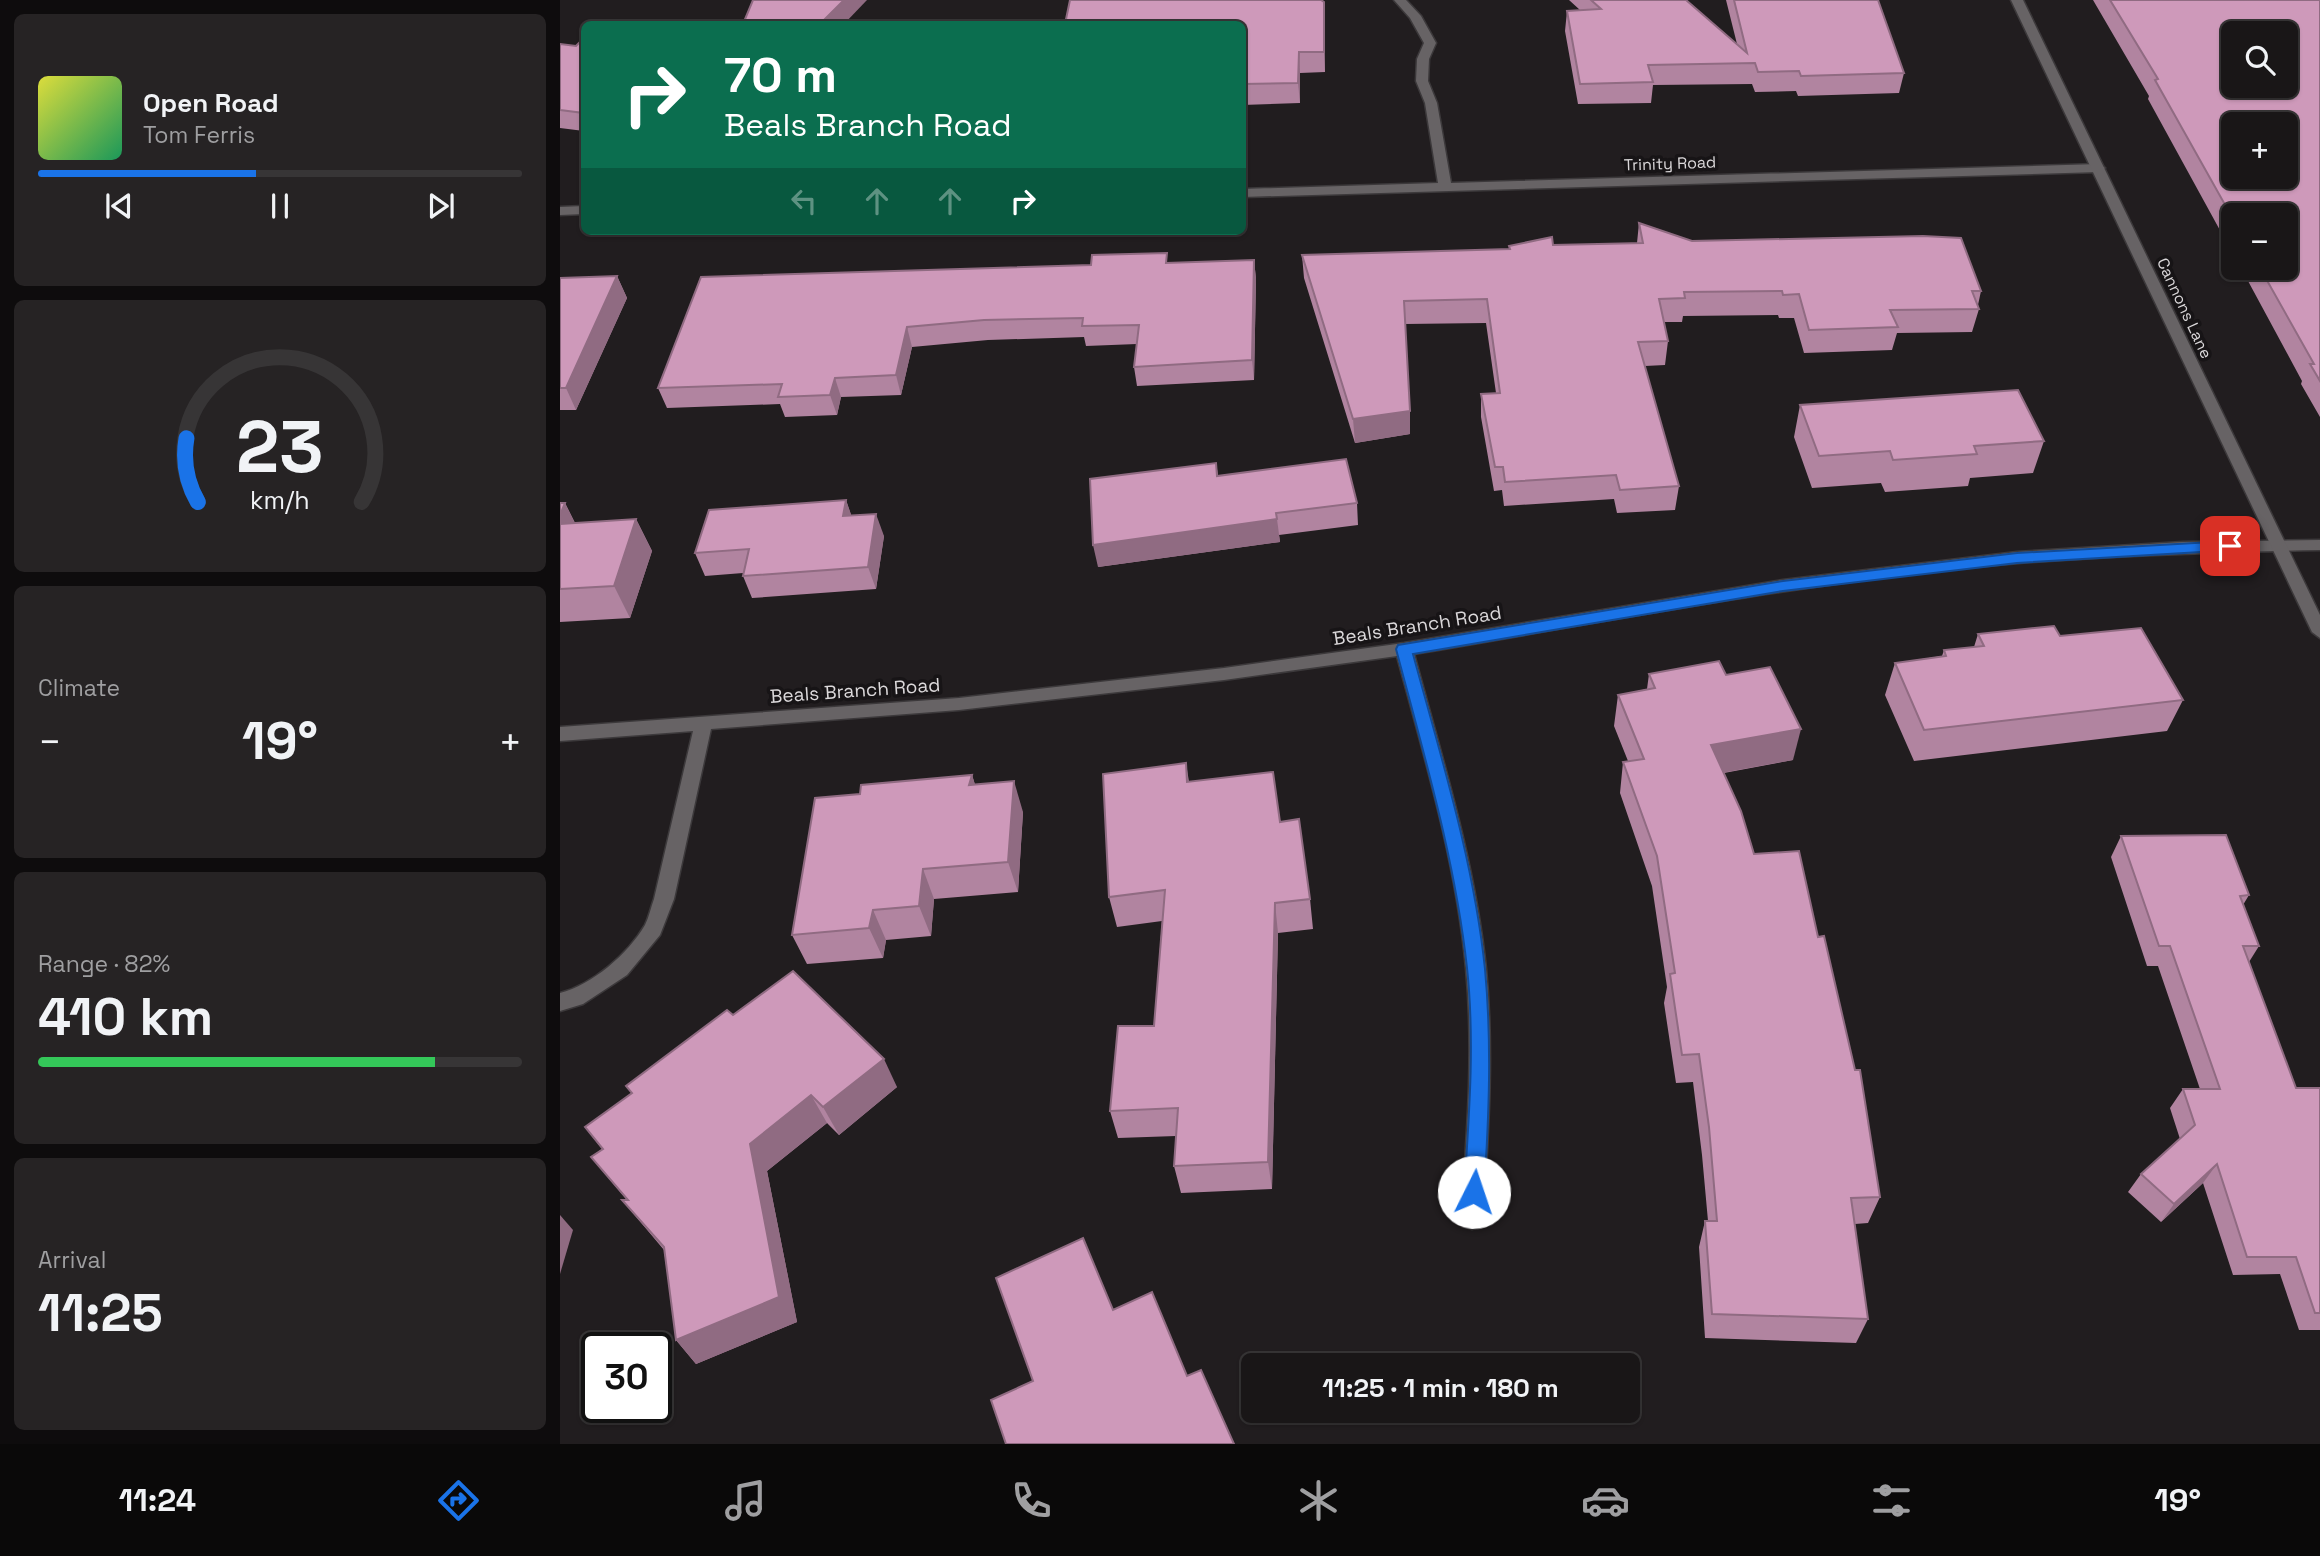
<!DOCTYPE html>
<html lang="en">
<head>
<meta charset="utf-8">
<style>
	body { margin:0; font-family:"Space Grotesk",sans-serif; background:#262324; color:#f1f3f6; height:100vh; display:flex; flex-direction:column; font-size:26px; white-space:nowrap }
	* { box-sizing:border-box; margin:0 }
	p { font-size:23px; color:#9f9fa1 }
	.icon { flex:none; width:38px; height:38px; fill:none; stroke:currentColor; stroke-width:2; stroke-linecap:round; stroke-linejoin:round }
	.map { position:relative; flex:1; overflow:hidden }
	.sheet { display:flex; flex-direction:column; gap:14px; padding:14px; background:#0e0c0d; width:560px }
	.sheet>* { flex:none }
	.hud { position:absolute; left:21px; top:21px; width:665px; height:214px; border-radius:10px; box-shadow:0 2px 5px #0004,0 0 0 2px #373536; background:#0b6e4f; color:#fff; overflow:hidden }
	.fabs { position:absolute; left:1661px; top:21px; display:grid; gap:14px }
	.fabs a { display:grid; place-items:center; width:77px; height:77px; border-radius:10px; background:#191617; box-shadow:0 2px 5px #0004,0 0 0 2px #373536; font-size:35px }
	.speed { position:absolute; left:21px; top:1332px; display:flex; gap:14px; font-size:35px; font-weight:700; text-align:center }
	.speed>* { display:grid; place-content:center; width:91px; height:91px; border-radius:50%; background:#191617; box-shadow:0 2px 5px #0004,0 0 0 2px #373536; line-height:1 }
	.speed .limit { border:4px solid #111; border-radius:10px; background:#fff; color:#111 }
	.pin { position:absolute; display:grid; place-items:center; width:60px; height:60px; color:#fff; margin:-30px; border-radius:14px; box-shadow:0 4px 10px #0006 }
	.me { position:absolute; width:77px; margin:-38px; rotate:4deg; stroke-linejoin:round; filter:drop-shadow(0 0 5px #0008) }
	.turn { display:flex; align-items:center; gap:24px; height:147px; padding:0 28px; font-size:32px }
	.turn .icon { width:91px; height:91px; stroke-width:2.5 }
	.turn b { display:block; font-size:49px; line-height:60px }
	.lanes { display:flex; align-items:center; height:66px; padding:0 28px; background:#0003; justify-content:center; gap:35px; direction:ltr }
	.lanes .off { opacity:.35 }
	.big { font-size:52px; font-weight:700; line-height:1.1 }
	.sheet .tile { flex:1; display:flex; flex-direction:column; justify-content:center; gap:10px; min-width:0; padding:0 24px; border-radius:10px; background:#262324 }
	.sheet .dial { align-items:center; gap:0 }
	.dial svg { height:182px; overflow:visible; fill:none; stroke:#373536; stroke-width:7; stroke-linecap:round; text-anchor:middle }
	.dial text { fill:#f1f3f6; stroke:none }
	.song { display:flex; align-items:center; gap:21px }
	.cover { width:84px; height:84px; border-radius:10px; background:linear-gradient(135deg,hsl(60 70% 55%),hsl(150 70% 35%)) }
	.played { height:7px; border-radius:4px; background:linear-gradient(90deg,#1a73e8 45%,#373536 45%) }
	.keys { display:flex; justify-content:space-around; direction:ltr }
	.heat { display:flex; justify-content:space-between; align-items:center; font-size:38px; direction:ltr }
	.charge { height:10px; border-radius:5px; background:linear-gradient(90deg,#34c759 82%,#373536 0) }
	.trip { position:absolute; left:681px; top:1353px; width:399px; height:70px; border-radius:10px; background:#191617; box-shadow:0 2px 5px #0004,0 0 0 2px #373536; font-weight:700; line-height:70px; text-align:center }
	.tab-bar { display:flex; height:112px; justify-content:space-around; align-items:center; background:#0a0909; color:#9f9fa1 }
	.tab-bar .icon { width:49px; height:49px }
	.tab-bar .selected { color:#1a73e8 }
	.tab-bar b { font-size:32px; color:#f1f3f6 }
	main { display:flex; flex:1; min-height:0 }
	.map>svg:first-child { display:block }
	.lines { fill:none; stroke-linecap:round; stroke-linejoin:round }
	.minor-casing { stroke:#3c393b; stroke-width:3 }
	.secondary-casing { stroke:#3c393b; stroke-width:3 }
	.minor { fill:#676365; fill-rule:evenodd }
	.secondary { fill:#676365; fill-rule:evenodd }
	.wall { fill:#b184a0 }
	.shaded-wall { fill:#906b82 }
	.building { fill:#ce99ba; stroke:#906b82; stroke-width:2; fill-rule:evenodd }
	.route { fill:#1a73e8; stroke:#114b97; stroke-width:2 }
	.labels { text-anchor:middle; stroke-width:7; stroke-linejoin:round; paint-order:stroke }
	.far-street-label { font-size:16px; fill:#dbd8da; stroke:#171416 }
	.street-label { font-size:19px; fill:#dbd8da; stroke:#171416 }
</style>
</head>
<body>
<main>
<section class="sheet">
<div class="tile">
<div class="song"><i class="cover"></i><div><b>Open Road</b><p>Tom Ferris</p></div></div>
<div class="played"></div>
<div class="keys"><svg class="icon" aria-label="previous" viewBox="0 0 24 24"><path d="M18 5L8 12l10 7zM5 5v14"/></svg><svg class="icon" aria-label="pause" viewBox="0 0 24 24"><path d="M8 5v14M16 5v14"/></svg><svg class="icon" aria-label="next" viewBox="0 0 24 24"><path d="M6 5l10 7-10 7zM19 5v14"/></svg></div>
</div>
<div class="tile dial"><svg viewBox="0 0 100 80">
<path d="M14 69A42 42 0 1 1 86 69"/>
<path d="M14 69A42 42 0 0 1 9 41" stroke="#1a73e8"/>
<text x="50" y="56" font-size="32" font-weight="700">23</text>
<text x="50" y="72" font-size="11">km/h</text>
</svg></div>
<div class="tile"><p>Climate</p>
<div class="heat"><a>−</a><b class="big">19°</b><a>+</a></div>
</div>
<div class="tile"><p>Range · 82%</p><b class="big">410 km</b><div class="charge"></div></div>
<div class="tile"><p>Arrival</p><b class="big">11:25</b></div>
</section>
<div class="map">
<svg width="1760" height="1444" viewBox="0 0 1760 1444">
	<rect width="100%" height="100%" fill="#211d1f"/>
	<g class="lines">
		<g class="minor-casing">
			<g id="minor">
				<path d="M834,0h12l15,16 15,27 -7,16 -1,22 9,22 14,80 648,-19 6,4 -6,4 -857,25v-8l196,-6 -13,-80 -9,-22 1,-22 7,-16 -14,-25z"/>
				<path d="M24,206v8l-24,1v-8z"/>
				<path d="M1760,540v10c-100,2 -200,5 -301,13 -203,17 -404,57 -605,91 28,104 61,208 72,315 8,83 2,167 -3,250l-3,7 -8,3 -8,-3 -3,-7c6,-83 13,-167 5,-251 -10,-106 -41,-209 -69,-312l-173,24 -265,30 -248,19 -37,170 -14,36 -33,40 -44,29 -23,7v-18c32,-8 68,-39 85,-68 4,-8 6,-18 9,-26l39,-168 -133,10v-14l399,-29 265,-30 180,-25 379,-63 234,-28 166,-10z"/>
			</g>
		</g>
		<g class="secondary-casing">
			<path id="secondary" d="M1451,0h12l297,615v23l-8,-6z"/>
		</g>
		<use href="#minor" class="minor"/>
		<use href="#secondary" class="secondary"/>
	</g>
	<g class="wall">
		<path d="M1009,0h117l51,44 -11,-44h152l26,73 -5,20 -101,3 -2,-5 -41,1 -3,-8 -99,1 -2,18 -73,1 -13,-73 2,-20 13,-1z"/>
		<path d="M1533,0h227v417l-19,-33 1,-3 -61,-113h45l-53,-53v39l-85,-155 1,-3z"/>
		<path d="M764,2l1,70 -25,1v30l-58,2v-81z"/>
		<path d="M24,38v93l-24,-3v-84l16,2z"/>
		<path d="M1079,223l53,18 289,50 -3,14 1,4 -7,23 -75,1 -5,17 -88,3 -10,-35h-15l-1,-3 -95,1 -1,6h-18l4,19 -3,24 -20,1 34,120 -4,24 -58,3 -3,-14 -110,7 -2,-16 -8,1 -13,-74v-23l15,-1 -10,-70 -81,1 5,110 -55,9 -51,-165 -2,-23 207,-6 44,-4 84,-2z"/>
		<path d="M694,260l2,19 -2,101 -117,6 -3,-19 3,-23 -51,2 -2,-9 -96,3 -76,7 -11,48 -60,2 -4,18 -52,2 -5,-13 -113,4 -9,-20 510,-125z"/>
		<path d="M57,276l10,22 -51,112h-16v-132z"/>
		<path d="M1240,405l244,36 -11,32 -63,5 -2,8 -83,6 -4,-9 -69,5 -18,-51z"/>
		<path d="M656,463l2,12 139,28 1,22 -79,10 1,7 -182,25z"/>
		<path d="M286,500l5,15 33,21 -8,53 -124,9 -9,-22v-3l-38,3 -10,-23z"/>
		<path d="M0,503h5l10,20 61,-4 16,32 -22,67 -70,4z"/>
		<path d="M1418,634l82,2 123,64 -16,31 -253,30 -29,-66 10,-32 47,-7 2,-6 30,-3z"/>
		<path d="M1089,674l77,1 67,85 -69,13 30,81 64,83 62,260 -12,26 -13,1 13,95 -12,24 -151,-5 -6,-91 6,-26h3l-6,-66 -9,-73 -17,1 -12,-80 3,-16 -15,-101 -32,-93 3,-31 5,-1 -14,-35 4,-31 29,-6z"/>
		<path d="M626,763l3,19 91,40 30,77 3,30 -35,4 -6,256 -91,4 -7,-27 2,-30 -58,2 -8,-27 44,-85 8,-105 -45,6 -8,-30z"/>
		<path d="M412,775l3,10 48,27 -5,80 -84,7 -3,37 -45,4 -3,18 -76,6 -15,-29z"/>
		<path d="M1561,836l128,59 -6,10 16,41 -10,16 47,126h24v242h-21l-19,-56 -47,1 -30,-92 -42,39 -33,-30 13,-18 39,-35 -10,-31 13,-19h17l-42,-123h-11l-36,-109z"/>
		<path d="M173,1015l164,72 -58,48 -12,-12 -60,48 30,151 -101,42 -20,-24 -12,-90 -42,-50h5l-36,-43 11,-8 -17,-22 47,-34 -6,-7z"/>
	</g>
	<g class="shaded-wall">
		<path d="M284,0h23l-23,24h-24z"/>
		<path d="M739,52l1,21v30l-2,-20z"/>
		<path d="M694,260l2,19 -2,101 -2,-20z"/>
		<path d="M57,276l10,22 -51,112 -10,-22z"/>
		<path d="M347,327l5,20 -11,48 -5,-20z"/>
		<path d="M275,378l6,19 -4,18 -7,-20z"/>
		<path d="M850,411v23l-55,9 -2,-24z"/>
		<path d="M286,500l8,23 -11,-7z"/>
		<path d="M5,503l16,32 -21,-4v-16z"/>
		<path d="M316,514l8,22 -8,53 -8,-22z"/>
		<path d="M76,519l16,32 -22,67 -16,-32z"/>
		<path d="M717,519l3,23 -182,25 -5,-22z"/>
		<path d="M1241,729l-8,31 -88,16 6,-31z"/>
		<path d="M412,775l10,31 -13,-21z"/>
		<path d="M454,781l9,31 -5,80 -10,-30z"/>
		<path d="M363,869l11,30 -3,37 -12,-30z"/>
		<path d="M715,903l3,30 -6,256 -4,-27z"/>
		<path d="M313,910l13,30 -3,18 -14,-30z"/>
		<path d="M324,1059l13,28 -58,48 -16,-28z"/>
		<path d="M251,1095l16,28 -60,48 30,151 -101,42 -20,-24 74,-196z"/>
		<path d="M1657,1164l-14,19 -42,39 13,-18z"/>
		<path d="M0,1215l13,15 -13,44z"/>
	</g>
	<g class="building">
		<path d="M193,0h91l-24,24h-77z"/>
		<path d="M510,0h251l3,2v50h-25l-1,31 -56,1v-60h-177z"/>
		<path d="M1031,0h95l61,53 -13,-53h144l26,73 -103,3 -2,-5 -41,1 -3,-9 -107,2 5,17 -73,2 -13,-73 34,-2z"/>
		<path d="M1550,0h210v381l-10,-17h4l-54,-96h26v-53h-53v4l-78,-139 3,-1zM1673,33h53v53h-53zM1673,124h53v53h-53z"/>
		<path d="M24,38v75l-24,-3v-66l16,2z"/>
		<path d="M1079,223l53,18 231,-5 38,2 20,53h-9l7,18 -89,1 8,17 -89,3 -10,-36 -16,1 -1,-4 -98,1 1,6 -26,1 9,42 -30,1 41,144 -59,4 -4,-15 -111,7 -2,-15h-8l-14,-73 19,-1 -13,-94 -83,2 6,110 -57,8 -51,-164 208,-6 -1,-3 43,-9 1,8 90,-2z"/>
		<path d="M607,253l-1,10 88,-3 -2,100 -118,7 5,-42 -57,1 1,-8 -99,2 -77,7 -11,48 -61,3 -5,17 -52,2 4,-13 -124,4 43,-111 390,-12 1,-10z"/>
		<path d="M57,276l-51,112h-6v-110z"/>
		<path d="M1458,390l26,51 -70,5 3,8 -84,6 -3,-9 -71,5 -19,-51z"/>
		<path d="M786,459l11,44 -81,10 1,6 -184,26 -3,-66 126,-16 1,13z"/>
		<path d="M286,500l-3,16 33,-2 -8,53 -125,9 6,-27 -54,4 14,-43z"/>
		<path d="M0,503h5l-5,12z"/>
		<path d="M76,519l-22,67 -54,3v-65z"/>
		<path d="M1494,626l6,10 81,-8 42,72 -259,30 -29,-67 51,-7 -2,-6 40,-4 -6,-12z"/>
		<path d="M1159,661l7,14 44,-8 31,62 -90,16 30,66 13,43 45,-3 19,86 6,-1 31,134h5l20,127 -29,1 17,121 -156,-5 -7,-93h12l-8,-94 -10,-73 -17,1 -12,-81 5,-1 -18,-117 -34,-94 21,-3 -26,-64 37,-7 -6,-14z"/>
		<path d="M626,763l1,19 86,-10 7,50 19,-3 11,80 -35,4 -7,259 -94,4 4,-58 -68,3 8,-85h36l11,-136 -56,7 -6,-123z"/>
		<path d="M412,775l-3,10 45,-4 -6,81 -85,7 -4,37 -46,4 -4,18 -77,7 23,-137 45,-4 1,-9z"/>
		<path d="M1666,835l23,60 -9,1 19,50h-16l53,142h24v225h-5l-19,-56h-49l-30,-93 -43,40 -33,-30 54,-49 -12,-36h37l-50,-143h-11l-38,-110z"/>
		<path d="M233,971l91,88 -61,48 -12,-12 -61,49 29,153 -103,43 -12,-93 -42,-47h6l-37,-43 12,-8 -18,-22 47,-34 -6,-7 101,-76 6,5z"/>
		<path d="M523,1238l30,72 39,-18 35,84 14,-6 33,74h-228l-15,-44 42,-19 -37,-103z"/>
	</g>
	<path class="route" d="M1670,541l5,2v7l-218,13 -234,28 -370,63c28,103 61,208 72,315 7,75 4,148 -1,223l-3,6 -7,3 -7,-3 -3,-6c5,-75 11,-150 3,-224 -12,-109 -43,-213 -71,-319l2,-4 385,-64 234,-28z"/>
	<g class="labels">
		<g class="far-street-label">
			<text transform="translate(1110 163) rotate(-2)" y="6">Trinity Road</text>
			<text transform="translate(1625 308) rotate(65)" y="6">Cannons Lane</text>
		</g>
		<g class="street-label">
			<text transform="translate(857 625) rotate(-9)" y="7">Beals Branch Road</text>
			<text transform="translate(295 690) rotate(-4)" y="7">Beals Branch Road</text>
		</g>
	</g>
</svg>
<div class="fabs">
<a><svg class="icon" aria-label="search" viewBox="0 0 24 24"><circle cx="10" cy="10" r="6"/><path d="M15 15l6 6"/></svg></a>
<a>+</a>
<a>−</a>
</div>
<div class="speed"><div class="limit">30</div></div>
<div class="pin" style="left:1670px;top:546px;background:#d93025"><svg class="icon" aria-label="arrive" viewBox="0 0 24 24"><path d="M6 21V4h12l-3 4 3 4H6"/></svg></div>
<svg class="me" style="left:914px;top:1192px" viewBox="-20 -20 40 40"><circle r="19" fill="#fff"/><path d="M0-13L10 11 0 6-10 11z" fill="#1a73e8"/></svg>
<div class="trip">11:25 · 1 min · 180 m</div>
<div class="hud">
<div class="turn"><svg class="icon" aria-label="right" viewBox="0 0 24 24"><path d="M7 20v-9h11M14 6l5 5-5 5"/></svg><div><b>70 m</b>Beals Branch Road</div></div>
<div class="lanes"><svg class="icon off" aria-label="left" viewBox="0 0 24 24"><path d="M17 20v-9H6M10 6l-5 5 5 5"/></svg><svg class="icon off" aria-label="ahead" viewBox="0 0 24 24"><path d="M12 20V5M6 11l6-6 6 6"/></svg><svg class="icon off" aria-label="ahead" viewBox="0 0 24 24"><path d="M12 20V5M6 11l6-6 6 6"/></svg><svg class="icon" aria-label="right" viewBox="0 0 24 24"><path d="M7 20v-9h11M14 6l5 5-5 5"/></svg></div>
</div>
</div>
</main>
<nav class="tab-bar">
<b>11:24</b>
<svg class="icon selected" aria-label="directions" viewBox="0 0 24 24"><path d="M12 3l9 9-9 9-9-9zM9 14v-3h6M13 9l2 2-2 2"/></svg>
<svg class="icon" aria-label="music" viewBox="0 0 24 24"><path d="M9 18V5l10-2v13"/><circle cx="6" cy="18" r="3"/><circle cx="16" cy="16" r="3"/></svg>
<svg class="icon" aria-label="phone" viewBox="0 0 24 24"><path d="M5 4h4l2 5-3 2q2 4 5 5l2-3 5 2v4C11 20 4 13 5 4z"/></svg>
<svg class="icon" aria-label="climate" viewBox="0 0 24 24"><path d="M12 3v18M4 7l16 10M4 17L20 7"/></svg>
<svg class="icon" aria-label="car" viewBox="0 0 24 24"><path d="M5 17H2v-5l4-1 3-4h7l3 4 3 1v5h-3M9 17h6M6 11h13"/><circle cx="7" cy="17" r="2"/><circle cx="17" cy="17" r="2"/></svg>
<svg class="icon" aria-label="filters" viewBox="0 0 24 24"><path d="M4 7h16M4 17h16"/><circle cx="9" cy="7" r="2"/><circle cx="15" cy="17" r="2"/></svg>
<b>19°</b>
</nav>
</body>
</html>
